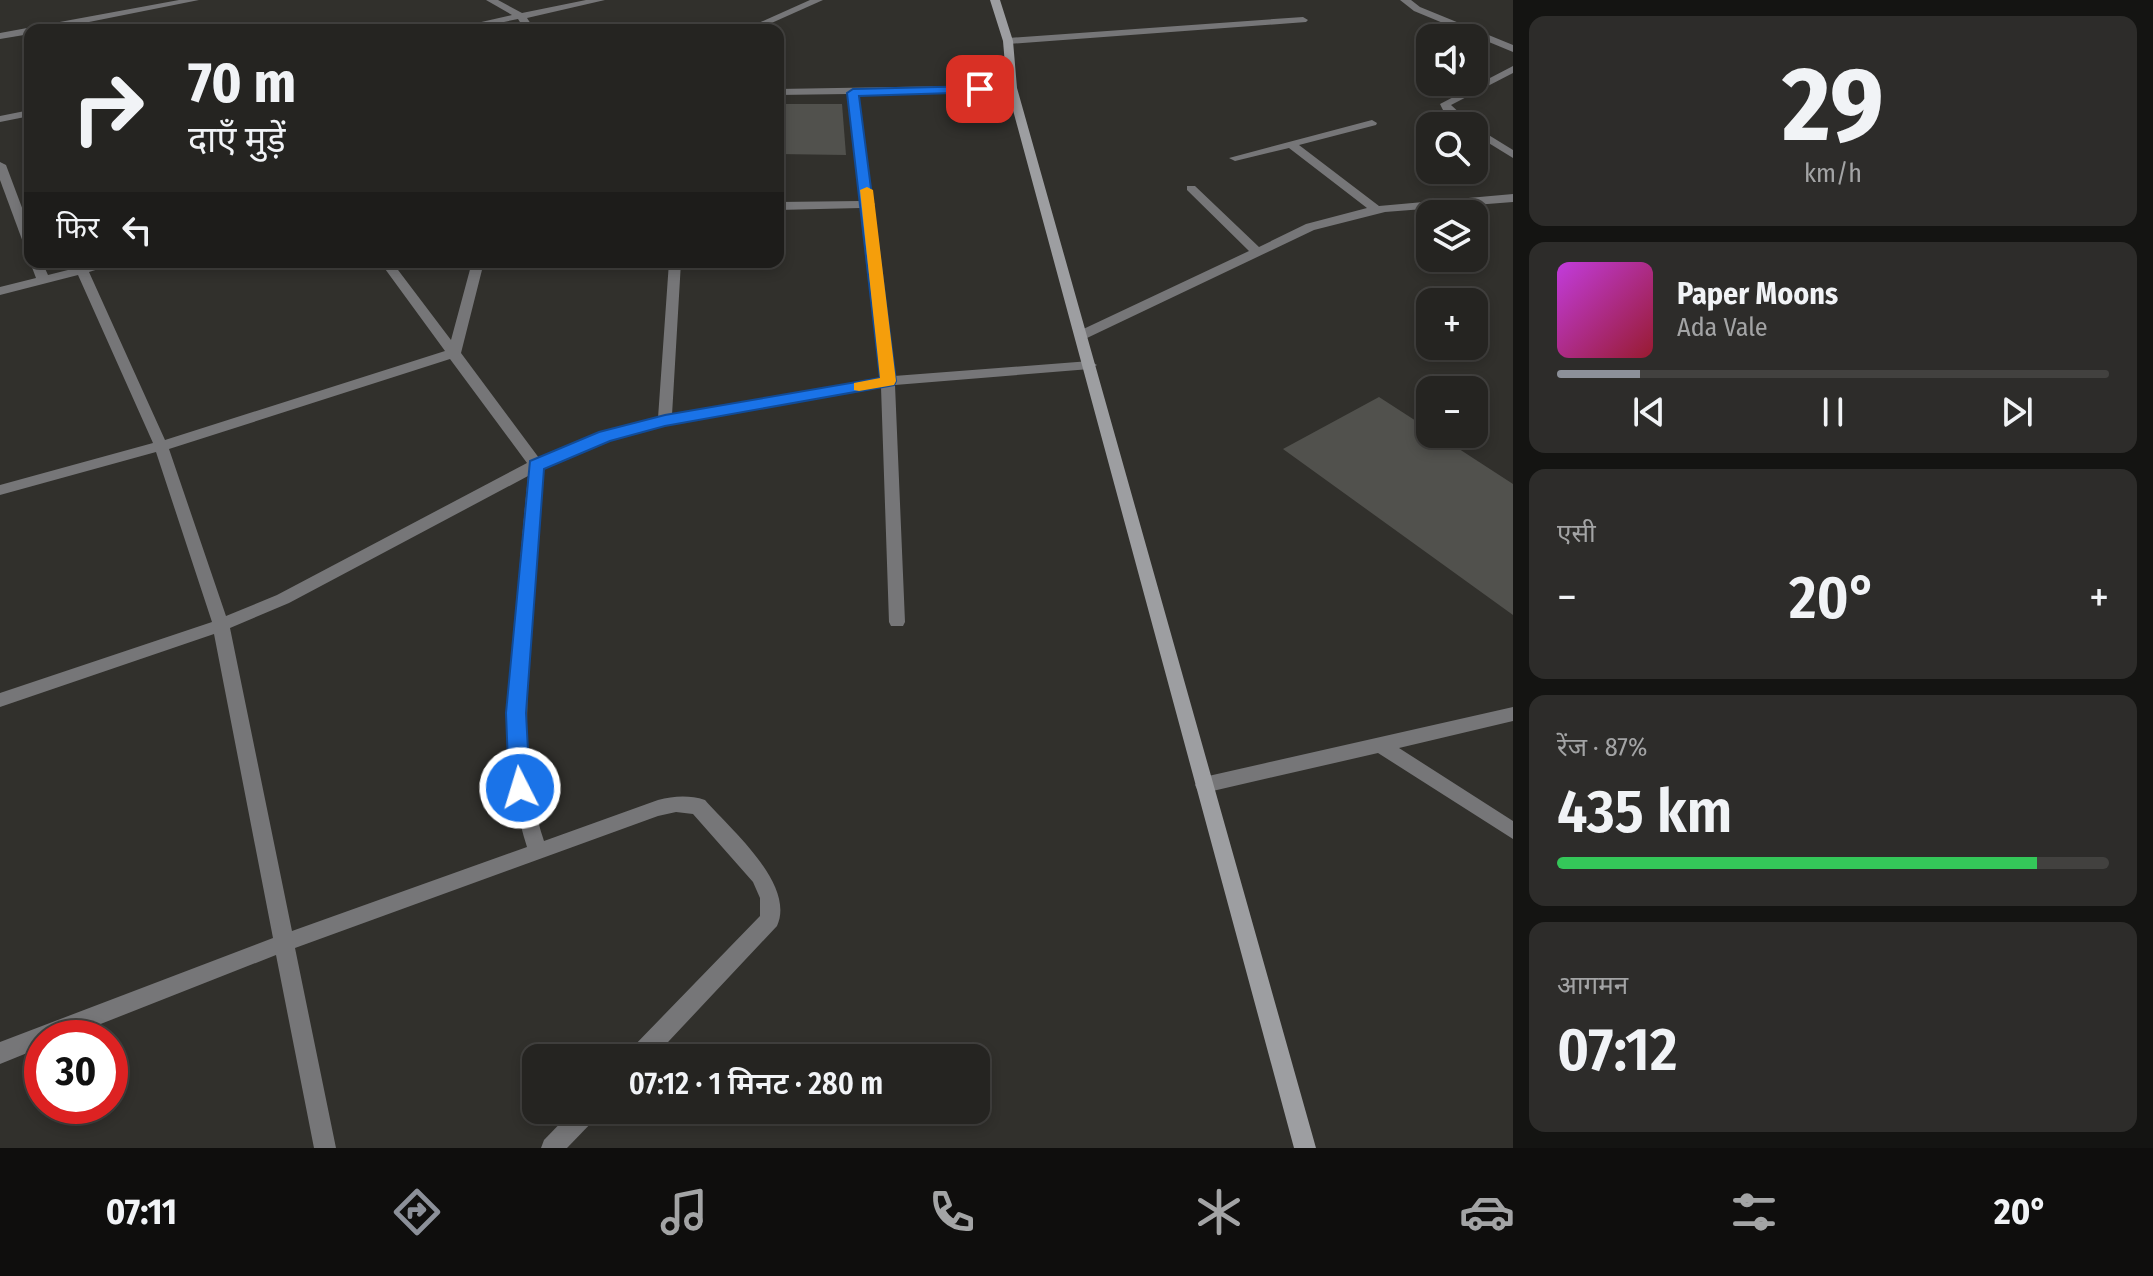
<!DOCTYPE html>
<html lang="hi">
<head>
<meta charset="utf-8">
<style>
	body { margin:0; font-family:"Fira Sans Condensed","Noto Sans Devanagari",sans-serif; background:#2d2c2a; color:#f1f3f6; height:100vh; display:flex; flex-direction:column; font-size:30px; white-space:nowrap }
	* { box-sizing:border-box; margin:0 }
	p { font-size:26px; color:#a3a4a5 }
	.icon { flex:none; width:44px; height:44px; fill:none; stroke:currentColor; stroke-width:2; stroke-linecap:round; stroke-linejoin:round }
	.map { position:relative; flex:1; overflow:hidden }
	.drawer { display:flex; flex-direction:column; gap:16px; padding:16px; background:#141412; width:640px }
	.drawer>* { flex:none }
	.guide { position:absolute; left:24px; top:24px; width:760px; height:244px; border-radius:16px; box-shadow:0 4px 12px #0003,0 0 0 2px #42413f; background:#252421; color:#f1f3f6; overflow:hidden }
	.tools { position:absolute; left:1416px; top:24px; display:grid; gap:16px }
	.tools a { display:grid; place-items:center; width:72px; height:72px; border-radius:16px; background:#252421; box-shadow:0 4px 12px #0003,0 0 0 2px #42413f; font-size:40px }
	.speed { position:absolute; left:24px; top:1020px; display:flex; gap:16px; font-size:40px; font-weight:700; text-align:center }
	.speed>* { display:grid; place-content:center; width:104px; height:104px; border-radius:50%; background:#252421; box-shadow:0 4px 12px #0003,0 0 0 2px #42413f; line-height:1 }
	.speed .limit { border:12px solid #d22; background:#fff; color:#111 }
	.pin { position:absolute; display:grid; place-items:center; width:68px; height:68px; color:#fff; margin:-34px; border-radius:16px; box-shadow:0 4px 12px #0006 }
	.me { position:absolute; width:88px; margin:-44px; rotate:355deg; stroke-linejoin:round; filter:drop-shadow(0 0 6px #0008) }
	.turn { display:flex; align-items:center; gap:28px; height:168px; padding:0 32px; font-size:36px }
	.turn .icon { width:104px; height:104px; stroke-width:2.5 }
	.turn b { display:block; font-size:56px; line-height:68px }
	.then { display:flex; align-items:center; height:76px; padding:0 32px; background:#0003; gap:16px; font-size:30px }
	.big { font-size:60px; font-weight:600; line-height:1.1 }
	.drawer .card { flex:1; display:flex; flex-direction:column; justify-content:center; gap:12px; min-width:0; padding:0 28px; border-radius:16px; background:#2d2c2a }
	.drawer .dial { align-items:center; gap:0 }
	.dial b { font-size:104px; line-height:1 }
	.song { display:flex; align-items:center; gap:24px }
	.cover { width:96px; height:96px; border-radius:12px; background:linear-gradient(135deg,hsl(290 70% 55%),hsl(350 70% 35%)) }
	.played { height:8px; border-radius:4px; background:linear-gradient(90deg,#8c9099 15%,#42413f 15%) }
	.keys { display:flex; justify-content:space-around; direction:ltr }
	.heat { display:flex; justify-content:space-between; align-items:center; font-size:44px; direction:ltr }
	.charge { height:12px; border-radius:6px; background:linear-gradient(90deg,#34c759 87%,#42413f 0) }
	.trip { position:absolute; left:522px; top:1044px; width:468px; height:80px; border-radius:16px; background:#252421; box-shadow:0 4px 12px #0003,0 0 0 2px #42413f; font-weight:600; line-height:80px; text-align:center }
	.tabs { display:flex; height:128px; justify-content:space-around; align-items:center; background:#0f0e0d; color:#a3a4a5 }
	.tabs .icon { width:56px; height:56px }
	.tabs .current { color:#8c9099 }
	.tabs b { font-size:36px; color:#f1f3f6 }
	main { display:flex; flex:1; min-height:0 }
	.map>svg:first-child { display:block }
	.building { fill:#51514d }
	.lines { fill:none; stroke-linecap:round; stroke-linejoin:round }
	.service { fill:#767678; fill-rule:evenodd }
	.minor { fill:#767678; fill-rule:evenodd }
	.secondary { fill:#9d9ea1; fill-rule:evenodd }
	.route { fill:#1a73e8; stroke:#114b97; stroke-width:2 }
	.slow { fill:#f59e0b }
</style>
</head>
<body>
<main>
<div class="map">
<svg width="1513" height="1148" viewBox="0 0 1513 1148">
	<rect width="100%" height="100%" fill="#31302c"/>
	<g class="building">
		<path d="M778,104h64l4,51 -68,-1z"/>
		<path d="M1379,397l51,33v4h6l77,50v131l-230,-166z"/>
	</g>
	<g class="lines">
		<path class="service" d="M1513,707v14l-114,27 114,73v18l-135,-86 -174,40 -6,-2 -3,-6 3,-6 6,-2z"/>
		<g class="minor">
			<path d="M179,0h20l-150,30h-19v4l-30,5v-6z"/>
			<path d="M486,0h12l24,13 64,-13h19l-78,18 8,12h-10l-7,-11 -52,11h-20l66,-15z"/>
			<path d="M810,0h13l-67,30h-13z"/>
			<path d="M1400,0h11l9,7 93,38v7l-99,-41z"/>
			<path d="M1303,17l5,3 -2,2 -298,22 -5,-3 5,-3z"/>
			<path d="M1513,66v7l-62,32 23,21 39,24v8l-39,-24v-8c-15,0 -28,-7 -34,-22z"/>
			<path d="M1012,85l4,1v4l-158,4 14,107 3,3 -2,3 21,169 196,-15 7,4 -7,4 -195,16 10,237 -2,4h-12l-2,-4 -8,-235 -216,39 -56,14 -66,28c-4,51 -8,102 -11,153 -5,75 -12,148 12,220l114,-41c16,-4 31,-5 47,0 25,29 91,84 72,126l-124,132h-26l3,-8 130,-134v-18l-7,-16 -60,-68 -17,-2 -18,4 -363,132 41,200h-22l-38,-193 -211,83h-23v9l-42,17v-22l273,-104 -59,-304 -214,73v-14l212,-71 -56,-170 -156,43v-10l153,-42 -75,-168 -78,20v-8l36,-9 -6,-16h12l6,13 52,-13h21l-32,10 76,168 280,-89 -65,-89h12l59,78 21,-78h12l-23,91 78,105 61,-25 58,-15 11,-156h12l-9,153 209,-37 -20,-170 -83,2v-8l82,-1 -12,-107 -70,1v-6zM450,359l77,104 -250,132 -51,21 -57,-167zM528,476c-5,49 -9,98 -13,146 -6,77 -12,150 12,225l-235,84 -62,-303 59,-25z"/>
			<path d="M30,110v6l-30,6v-6z"/>
			<path d="M1372,120l5,3 -1,2 -77,20 80,61 134,-12v8l-128,10 -71,18 -227,108h-10v-6l172,-81 -62,-61v-4h8l64,61 47,-23 61,-16 -78,-60 -54,13 -6,-3z"/>
			<path d="M0,162l6,3 24,64v20l-6,-4 -24,-65z"/>
			<path d="M573,1110h26l-3,8 -29,30h-26l3,-8z"/>
		</g>
		<path class="secondary" d="M990,0h10l13,41 4,47 299,1060h-22l-287,-1060 -4,-47z"/>
	</g>
	<path class="route" d="M980,86l6,3 -2,3 -125,4 37,285 -2,4 -229,41 -55,15 -66,28 -18,244 4,75 -3,7 -7,2 -8,-2 -3,-7 -3,-75 24,-252 69,-29 66,-17 215,-37 -33,-285 6,-4z"/>
	<path class="slow" d="M867,187l6,3 23,191 -2,4 -35,6 -5,-1v-7l26,-5 -20,-188z"/>
</svg>
<div class="tools">
<a><svg class="icon" aria-label="sound" viewBox="0 0 24 24"><path d="M4 9h4l5-4v14l-5-4H4zM17 9q2 3 0 6"/></svg></a>
<a><svg class="icon" aria-label="search" viewBox="0 0 24 24"><circle cx="10" cy="10" r="6"/><path d="M15 15l6 6"/></svg></a>
<a><svg class="icon" aria-label="layers" viewBox="0 0 24 24"><path d="M12 4l9 5-9 5-9-5zM3 14l9 5 9-5"/></svg></a>
<a>+</a>
<a>−</a>
</div>
<div class="speed"><div class="limit">30</div></div>
<div class="pin" style="left:980px;top:89px;background:#d93025"><svg class="icon" aria-label="arrive" viewBox="0 0 24 24"><path d="M6 21V4h12l-3 4 3 4H6"/></svg></div>
<svg class="me" style="left:520px;top:788px" viewBox="-20 -20 40 40"><circle r="17" fill="#1a73e8" stroke="#fff" stroke-width="3"/><path d="M0-11L8 9 0 5-8 9z" fill="#fff"/></svg>
<div class="trip">07:12 · 1 मिनट · 280 m</div>
<div class="guide">
<div class="turn"><svg class="icon" aria-label="right" viewBox="0 0 24 24"><path d="M7 20v-9h11M14 6l5 5-5 5"/></svg><div><b>70 m</b>दाएँ मुड़ें</div></div>
<div class="then">फिर<svg class="icon" aria-label="left" viewBox="0 0 24 24"><path d="M17 20v-9H6M10 6l-5 5 5 5"/></svg></div>
</div>
</div>
<section class="drawer">
<div class="card dial"><b>29</b><p>km/h</p></div>
<div class="card">
<div class="song"><i class="cover"></i><div><b>Paper Moons</b><p>Ada Vale</p></div></div>
<div class="played"></div>
<div class="keys"><svg class="icon" aria-label="previous" viewBox="0 0 24 24"><path d="M18 5L8 12l10 7zM5 5v14"/></svg><svg class="icon" aria-label="pause" viewBox="0 0 24 24"><path d="M8 5v14M16 5v14"/></svg><svg class="icon" aria-label="next" viewBox="0 0 24 24"><path d="M6 5l10 7-10 7zM19 5v14"/></svg></div>
</div>
<div class="card"><p>एसी</p>
<div class="heat"><a>−</a><b class="big">20°</b><a>+</a></div>
</div>
<div class="card"><p>रेंज · 87%</p><b class="big">435 km</b><div class="charge"></div></div>
<div class="card"><p>आगमन</p><b class="big">07:12</b></div>
</section>
</main>
<nav class="tabs">
<b>07:11</b>
<svg class="icon current" aria-label="directions" viewBox="0 0 24 24"><path d="M12 3l9 9-9 9-9-9zM9 14v-3h6M13 9l2 2-2 2"/></svg>
<svg class="icon" aria-label="music" viewBox="0 0 24 24"><path d="M9 18V5l10-2v13"/><circle cx="6" cy="18" r="3"/><circle cx="16" cy="16" r="3"/></svg>
<svg class="icon" aria-label="phone" viewBox="0 0 24 24"><path d="M5 4h4l2 5-3 2q2 4 5 5l2-3 5 2v4C11 20 4 13 5 4z"/></svg>
<svg class="icon" aria-label="climate" viewBox="0 0 24 24"><path d="M12 3v18M4 7l16 10M4 17L20 7"/></svg>
<svg class="icon" aria-label="car" viewBox="0 0 24 24"><path d="M5 17H2v-5l4-1 3-4h7l3 4 3 1v5h-3M9 17h6M6 11h13"/><circle cx="7" cy="17" r="2"/><circle cx="17" cy="17" r="2"/></svg>
<svg class="icon" aria-label="filters" viewBox="0 0 24 24"><path d="M4 7h16M4 17h16"/><circle cx="9" cy="7" r="2"/><circle cx="15" cy="17" r="2"/></svg>
<b>20°</b>
</nav>
</body>
</html>
